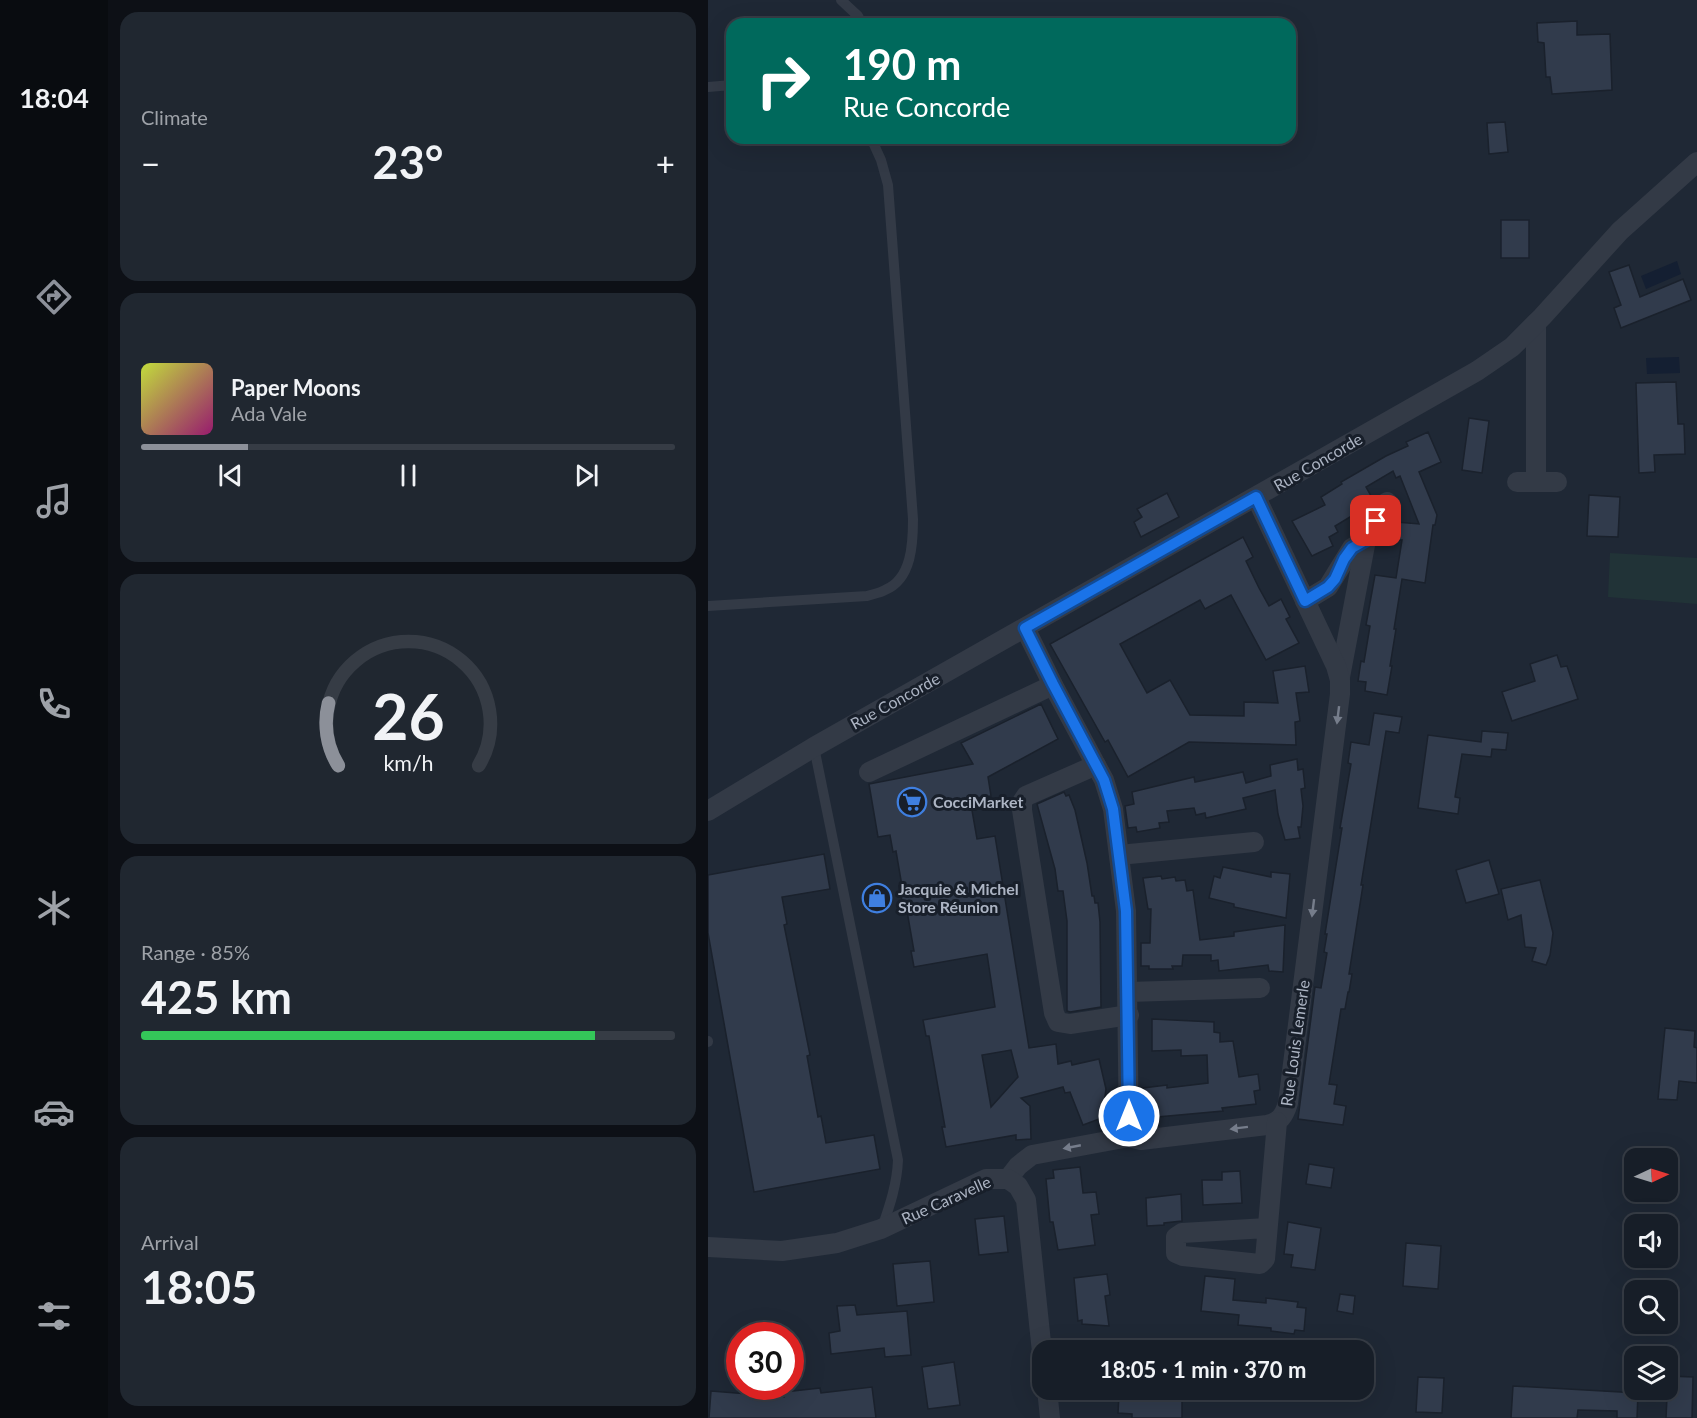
<!DOCTYPE html>
<html lang="en">
<head>
<meta charset="utf-8">
<style>
	body { margin:0; font-family:Lato,sans-serif; background:#202730; color:#f1f3f6; height:100vh; display:flex; flex-direction:column; font-size:22px; white-space:nowrap }
	* { box-sizing:border-box; margin:0 }
	p { font-size:20px; color:#9ea2a8 }
	.icon { flex:none; width:33px; height:33px; fill:none; stroke:currentColor; stroke-width:2; stroke-linecap:round; stroke-linejoin:round }
	.map { position:relative; flex:1; overflow:hidden }
	.side { display:flex; flex-direction:column; gap:12px; padding:12px; background:#0d1016; width:600px }
	.side>* { flex:none }
	.guide { position:absolute; left:18px; top:18px; width:570px; height:126px; border-radius:18px; box-shadow:0 6px 24px #0002,0 0 0 2px #363c45; background:#00695c; color:#fff; overflow:hidden }
	.needle { width:39px; rotate:86deg }
	.fabs { position:absolute; left:916px; top:1148px; display:grid; gap:12px }
	.fabs a { display:grid; place-items:center; width:54px; height:54px; border-radius:12px; background:#171e28; box-shadow:0 6px 24px #0002,0 0 0 2px #363c45; font-size:30px }
	.speed { position:absolute; left:18px; top:1322px; display:flex; gap:12px; font-size:30px; font-weight:700; text-align:center }
	.speed>* { display:grid; place-content:center; width:78px; height:78px; border-radius:50%; background:#171e28; box-shadow:0 6px 24px #0002,0 0 0 2px #363c45; line-height:1 }
	.speed .limit { border:9px solid #d22; background:#fff; color:#111 }
	.pin { position:absolute; display:grid; place-items:center; width:51px; height:51px; color:#fff; margin:-26px; border-radius:12px; box-shadow:0 3px 9px #0006 }
	.me { position:absolute; width:66px; margin:-33px; rotate:0deg; stroke-linejoin:round; filter:drop-shadow(0 0 4px #0008) }
	.turn { display:flex; align-items:center; gap:21px; height:126px; padding:0 18px; font-size:27px }
	.turn .icon { width:78px; height:78px; stroke-width:2.5 }
	.turn b { display:block; font-size:42px; line-height:51px }
	.big { font-size:45px; font-weight:700; line-height:1.1 }
	.side .tile { flex:1; display:flex; flex-direction:column; justify-content:center; gap:9px; min-width:0; padding:0 21px; border-radius:18px; background:#202730 }
	.side .dial { align-items:center; gap:0 }
	.dial svg { height:156px; overflow:visible; fill:none; stroke:#363c45; stroke-width:7; stroke-linecap:round; text-anchor:middle }
	.dial text { fill:#f1f3f6; stroke:none }
	.song { display:flex; align-items:center; gap:18px }
	.cover { width:72px; height:72px; border-radius:9px; background:linear-gradient(135deg,hsl(70 70% 55%),hsl(320 70% 35%)) }
	.played { height:6px; border-radius:3px; background:linear-gradient(90deg,#8c9099 20%,#363c45 20%) }
	.keys { display:flex; justify-content:space-around; direction:ltr }
	.heat { display:flex; justify-content:space-between; align-items:center; font-size:33px; direction:ltr }
	.charge { height:9px; border-radius:4px; background:linear-gradient(90deg,#34c759 85%,#363c45 0) }
	.trip { position:absolute; left:324px; top:1340px; width:342px; height:60px; border-radius:18px; background:#171e28; box-shadow:0 6px 24px #0002,0 0 0 2px #363c45; font-weight:700; line-height:60px; text-align:center }
	main { display:flex; flex:1; min-height:0 }
	.dock { display:flex; flex-direction:column; width:108px; justify-content:space-around; align-items:center; background:#090c10; color:#9ea2a8 }
	.dock .icon { width:42px; height:42px }
	.dock .on { color:#8c9099 }
	.dock b { font-size:27px; color:#f1f3f6 }
	.map>svg:first-child { display:block }
	.green { fill:#213337 }
	.water { fill:#141f32 }
	.building { fill:#313b4c; stroke:#1a212c; stroke-width:1.5; fill-rule:evenodd }
	.lines { fill:none; stroke-linecap:round; stroke-linejoin:round }
	.service { stroke:#333a46; stroke-width:10 }
	.minor { stroke:#333a46; stroke-width:20 }
	.oneway { fill:#767d8b }
	.route-casing { stroke:#114b97; stroke-width:15 }
	.route { stroke:#1a73e8; stroke-width:10 }
	.labels { text-anchor:middle; stroke-width:6; stroke-linejoin:round; paint-order:stroke }
	.street-label { font-size:16px; fill:#acb4c3; stroke:#181f2a }
	.poi-label { font-size:16px; font-weight:bold; fill:#acb4c3; stroke:#181f2a; text-anchor:start }
</style>
</head>
<body>
<main>
<nav class="dock">
<b>18:04</b>
<svg class="icon on" aria-label="directions" viewBox="0 0 24 24"><path d="M12 3l9 9-9 9-9-9zM9 14v-3h6M13 9l2 2-2 2"/></svg>
<svg class="icon" aria-label="music" viewBox="0 0 24 24"><path d="M9 18V5l10-2v13"/><circle cx="6" cy="18" r="3"/><circle cx="16" cy="16" r="3"/></svg>
<svg class="icon" aria-label="phone" viewBox="0 0 24 24"><path d="M5 4h4l2 5-3 2q2 4 5 5l2-3 5 2v4C11 20 4 13 5 4z"/></svg>
<svg class="icon" aria-label="climate" viewBox="0 0 24 24"><path d="M12 3v18M4 7l16 10M4 17L20 7"/></svg>
<svg class="icon" aria-label="car" viewBox="0 0 24 24"><path d="M5 17H2v-5l4-1 3-4h7l3 4 3 1v5h-3M9 17h6M6 11h13"/><circle cx="7" cy="17" r="2"/><circle cx="17" cy="17" r="2"/></svg>
<svg class="icon" aria-label="filters" viewBox="0 0 24 24"><path d="M4 7h16M4 17h16"/><circle cx="9" cy="7" r="2"/><circle cx="15" cy="17" r="2"/></svg>
</nav>
<section class="side">
<div class="tile"><p>Climate</p>
<div class="heat"><a>−</a><b class="big">23°</b><a>+</a></div>
</div>
<div class="tile">
<div class="song"><i class="cover"></i><div><b>Paper Moons</b><p>Ada Vale</p></div></div>
<div class="played"></div>
<div class="keys"><svg class="icon" aria-label="previous" viewBox="0 0 24 24"><path d="M18 5L8 12l10 7zM5 5v14"/></svg><svg class="icon" aria-label="pause" viewBox="0 0 24 24"><path d="M8 5v14M16 5v14"/></svg><svg class="icon" aria-label="next" viewBox="0 0 24 24"><path d="M6 5l10 7-10 7zM19 5v14"/></svg></div>
</div>
<div class="tile dial"><svg viewBox="0 0 100 80">
<path d="M14 69A42 42 0 1 1 86 69"/>
<path d="M14 69A42 42 0 0 1 9 37" stroke="#8c9099"/>
<text x="50" y="56" font-size="32" font-weight="700">26</text>
<text x="50" y="72" font-size="11">km/h</text>
</svg></div>
<div class="tile"><p>Range · 85%</p><b class="big">425 km</b><div class="charge"></div></div>
<div class="tile"><p>Arrival</p><b class="big">18:05</b></div>
</section>
<div class="map">
<svg width="989" height="1418" viewBox="0 0 989 1418">
	<rect width="100%" height="100%" fill="#1f2835"/>
	<path class="green" d="M902,553l87,5v46l-89,-7z"/>
	<g class="water">
		<path d="M969,261l4,13 -35,15 -5,-13z"/>
		<path d="M971,357l1,16 -33,1 -1,-16z"/>
	</g>
	<g class="building">
		<path d="M869,21v14l33,-1 2,56 -60,4 -2,-17h-4l-2,-34 -6,-1 -1,-19z"/>
		<path d="M797,122l3,30 -19,2 -2,-31z"/>
		<rect x="793" y="220" width="28" height="38"/>
		<path d="M921,265l11,32 43,-18 8,21 -70,28 -7,-20 7,-3 -12,-33z"/>
		<path d="M968,382l2,42h6l1,30 -31,1 1,17 -16,1 -3,-90z"/>
		<path d="M761,418l20,3 -7,52 -20,-3z"/>
		<path d="M720,432l13,30 -22,10 18,43 -2,10h-2l-8,58 -23,-4 -8,50h2l-6,37h2l-5,29 -22,-4 1,-9 -8,-1 3,-20 3,1 6,-36 -4,-1 9,-50 21,3 6,-38h-8l2,-18 23,2 -19,-48 -4,2 -3,-7 -27,16 5,9 -16,9 5,6 -25,15 3,6 -9,5 4,9 -21,10 -20,-35 33,-16 -4,-8 21,-13 -1,-2 45,-26 22,-10 -2,-4z"/>
		<path d="M459,493l12,24 -38,20 -7,-15 8,-5 -5,-8z"/>
		<path d="M881,495l31,2 -2,40 -31,-1z"/>
		<path d="M535,537l10,20 -7,4 13,27 10,18 12,-7 9,18 -4,2 13,24 -33,17 -35,-65 -26,14 -5,-9 -80,44 27,49 23,-13 20,35 54,1v-14l34,1 -5,-32 32,-5 4,26 -13,1 4,28 -5,1 1,23 -107,-3 -61,35 -20,-37 -3,2 -55,-98z"/>
		<path d="M849,655l4,12 6,-1 11,33 -66,22 -10,-29 33,-11 -5,-17z"/>
		<path d="M333,704l17,35 -70,38 3,19 -21,3 7,40 18,-3 34,212 27,-4 2,20 13,-3 1,4 27,-6 7,30 -4,29 -19,7 -13,-33 -5,1 -2,-6 -42,11 9,8 1,33 -15,1v-5l-70,12 -4,-20h3l-16,-91h-3l-3,-16 72,-13 -8,-53 -73,13 -3,-16h3l-7,-40h-3l-5,-25h3l-6,-35 -3,1 -3,-17 -12,2 -9,-53 104,-20 -12,-21zM303,1050l7,27 -27,30 -9,-52z"/>
		<path d="M666,713l28,4 -3,16 -13,-2 -25,154h2l-14,89h3l-3,18h-1l-3,17h-4l-12,75 8,1 -3,19 12,2 -3,19 -45,-6 17,-132 6,1 6,-35 -3,-1 3,-18h-2l17,-106h-2l11,-64 -3,-1 3,-21 18,3z"/>
		<path d="M774,731l26,2 -2,17 -14,-1 -1,8 -29,-3 -7,43 5,1 -2,16 -40,-6 10,-73 53,7z"/>
		<path d="M589,759l1,11 5,-1 2,19 -4,1 2,17 -2,21h-3l2,11 -15,2 -7,-26 -3,-24 -32,8 3,11 -40,9 -1,-5 -9,2 -2,-7 -27,3 2,11 -10,1 1,5 -23,4 -1,-5 -8,1 -3,-22 9,-2 -2,-12 62,-15 1,5 48,-10 3,11 25,-7 -1,-11z"/>
		<path d="M356,792l2,4 3,-1 6,15 12,53 5,33h2l1,7h3l2,19 1,85 -31,5 -3,-1v-90l-4,-30h-5l-3,-22 -18,-65z"/>
		<path d="M116,854l6,35 -48,8 5,27 -3,1 26,130 -3,1 11,61 3,-1 5,27 48,-8 6,34 -126,23 -46,-259v-58z"/>
		<path d="M781,860l10,34 -33,9 -10,-33z"/>
		<path d="M515,867l48,10v-5l19,2 -4,44 -52,-11v-3l-25,-6 5,-22 6,2z"/>
		<path d="M453,876l1,3 13,-2 1,4 9,-1 2,11 6,-1 7,50 34,-4v-4l51,-7 -2,47 -14,-1 -1,-6 -49,6 -1,-11 -7,1v-6h-28l-1,11h-10l1,3h-24v-3h-8v-23h9l1,-34h-3l-5,-31z"/>
		<path d="M832,880l13,53 -3,22 -4,10 -14,-4 4,-13 -11,-1 -4,-32 -13,5 -7,-31z"/>
		<path d="M444,1019l62,3v10l6,1v9l13,-1 6,36 19,-3 2,16 -6,1 2,13 -34,4 1,3 -77,7 -3,-30 24,-3v3l41,-5 -1,-28 -26,1v-6l-29,1z"/>
		<path d="M957,1028l30,3 -1,16 3,1v35l-18,-2 -2,19 -19,-1z"/>
		<path d="M601,1164l25,4 -3,20 -25,-4z"/>
		<path d="M372,1167l3,26 13,-1 3,22 -8,1 4,30 -37,5 -5,-28h-3l-4,-43 8,-1 -1,-8z"/>
		<path d="M532,1171l2,32 -39,2 -1,-25h20v-8z"/>
		<path d="M473,1194l1,27 -18,2v2l-17,1 -1,-28z"/>
		<path d="M296,1216l4,36 -29,3 -4,-36z"/>
		<path d="M580,1222l33,6 -6,42 -24,-3 2,-12 -9,-1z"/>
		<path d="M698,1243l35,3 -3,43 -35,-3z"/>
		<path d="M222,1261l4,41 -37,4 -4,-42z"/>
		<path d="M399,1274l3,21 -5,1 4,30 -27,-2v-4l-4,1 -4,-43z"/>
		<path d="M497,1276l30,3 -2,21 33,3v-5l32,4 -1,5 9,1 -2,23 -9,-1 -1,4 -23,-3v-3l-33,-3 1,-10 -38,-4z"/>
		<path d="M632,1294l15,2 -2,18 -16,-3z"/>
		<path d="M147,1305l2,10 50,-4 4,44 -26,2 -1,-9 -53,6 -2,-21 11,-2 -3,-25z"/>
		<path d="M246,1362l6,43 -32,4 -6,-42z"/>
		<path d="M960,1376l25,1 -1,41h-26z"/>
		<path d="M710,1377l26,1 -2,35 -26,-1z"/>
		<path d="M805,1386l125,7 -1,25h-20v-7l-39,-1 -1,8h-66z"/>
		<path d="M164,1387l4,31h-167l2,-27 73,6v-5l36,-4 1,5z"/>
		<path d="M418,1389h56v29h-50v-4l-14,-1 1,-19h6z"/>
	</g>
	<g class="lines">
		<g class="service">
			<path d="M133,0l17,16 4,8"/>
			<path d="M0,87l24,-2"/>
			<path d="M0,606l159,-10c6,-2 13,-3 18,-6 27,-11 28,-47 28,-71l-25,-334 -7,-25 -10,-22"/>
			<path d="M106,747l84,413c-1,24 -8,45 -16,68"/>
			<path d="M0,1041v1"/>
		</g>
		<g class="minor">
			<path d="M828,323v159"/>
			<path d="M809,482h40"/>
			<path d="M597,601l23,-14 24,-39 14,-8 21,-38"/>
			<path d="M317,628l28,57 51,95 9,29 13,102 3,226"/>
			<path d="M632,677l26,-137"/>
			<path d="M388,765l-70,31 -4,6v8l32,203 4,9 12,2 59,-9"/>
			<path d="M161,772l184,-87"/>
			<path d="M0,811l106,-64 663,-376 35,-24 30,-30 78,-86 77,-69"/>
			<path d="M411,855l135,-13"/>
			<path d="M420,992l132,-4"/>
			<path d="M300,1179l10,-13 14,-11 97,-18 12,3 126,-15c13,-3 17,-9 21,-22l52,-409v-14l-4,-14 -80,-169"/>
			<path d="M559,1228l-85,5 -6,4v16l7,3 77,8 5,-5 12,-137"/>
			<path d="M0,1247l74,4 55,-8 44,-14 105,-50h22l10,7 8,14 16,152"/>
			<path d="M339,1389l3,29"/>
		</g>
	</g>
	<defs><path id="oneway-solid" d="M-6-.8H1V-3.2L6.5 0L1 3.2V.8H-6Z" transform="scale(1.5)"/></defs>
	<g class="oneway">
		<use href="#oneway-solid" transform="translate(630 715) rotate(97)"/>
		<use href="#oneway-solid" transform="translate(605 908) rotate(97)"/>
		<use href="#oneway-solid" transform="translate(531 1128) rotate(173)"/>
		<use href="#oneway-solid" transform="translate(364 1147) rotate(169)"/>
	</g>
	<g class="lines">
		<g class="route-casing">
			<path id="route" d="M421,1116l-3,-205 -13,-102 -9,-29 -51,-96 -28,-56 231,-131 49,104 23,-14 7,-8 9,-20 8,-11 14,-8 10,-19"/>
		</g>
		<use href="#route" class="route"/>
	</g>
	<defs>
		<g id="supermarket-ring" transform="scale(1.5)"><circle r="9.5" fill="#181f2a" stroke="#3f7fe0" stroke-width="1.5"/><path d="M-6-5.5h2.5l.6 2H6L4.5 2H-2.5L-4.4-4H-6ZM-1.5 3.2a1.3 1.3 0 1 0 .1 0ZM3 3.2a1.3 1.3 0 1 0 .1 0Z" fill="#3f7fe0"/></g>
		<g id="shop-ring" transform="scale(1.5)"><circle r="9.5" fill="#181f2a" stroke="#3f7fe0" stroke-width="1.5"/><path d="M-5-2.5h2.3a2.7 3.5 0 0 1 5.4 0H5L5.5 6h-11ZM-1.5-2.5h3a1.5 2.3 0 0 0-3 0Z" fill="#3f7fe0"/></g>
	</defs>
	<g fill-rule="evenodd">
		<use href="#supermarket-ring" x="204" y="802"/>
		<use href="#shop-ring" x="169" y="898"/>
	</g>
	<g class="labels">
		<g class="street-label">
			<text transform="translate(610 462) rotate(-30)" y="6">Rue Concorde</text>
			<text transform="translate(187 701) rotate(-29)" y="6">Rue Concorde</text>
			<text transform="translate(587 1043) rotate(-82)" y="6">Rue Louis Lemerle</text>
			<text transform="translate(238 1200) rotate(-24)" y="6">Rue Caravelle</text>
		</g>
		<g class="poi-label">
			<text x="225" y="808">CocciMarket</text>
			<text x="190" y="895">Jacquie &amp; Michel<tspan x="190" dy="18">Store Réunion</tspan></text>
		</g>
	</g>
</svg>
<div class="fabs">
<a><svg class="needle" viewBox="-14 -14 28 28"><path d="M0-13l5 13h-10z" fill="#e53935"/><path d="M0 13l5-13h-10z" fill="#9ea2a8"/></svg></a>
<a><svg class="icon" aria-label="sound" viewBox="0 0 24 24"><path d="M4 9h4l5-4v14l-5-4H4zM17 9q2 3 0 6"/></svg></a>
<a><svg class="icon" aria-label="search" viewBox="0 0 24 24"><circle cx="10" cy="10" r="6"/><path d="M15 15l6 6"/></svg></a>
<a><svg class="icon" aria-label="layers" viewBox="0 0 24 24"><path d="M12 4l9 5-9 5-9-5zM3 14l9 5 9-5"/></svg></a>
</div>
<div class="speed"><div class="limit">30</div></div>
<div class="pin" style="left:668px;top:521px;background:#d93025"><svg class="icon" aria-label="arrive" viewBox="0 0 24 24"><path d="M6 21V4h12l-3 4 3 4H6"/></svg></div>
<svg class="me" style="left:421px;top:1116px" viewBox="-20 -20 40 40"><circle r="17" fill="#1a73e8" stroke="#fff" stroke-width="3"/><path d="M0-11L8 9 0 5-8 9z" fill="#fff"/></svg>
<div class="trip">18:05 · 1 min · 370 m</div>
<div class="guide">
<div class="turn"><svg class="icon" aria-label="right" viewBox="0 0 24 24"><path d="M7 20v-9h11M14 6l5 5-5 5"/></svg><div><b>190 m</b>Rue Concorde</div></div>
</div>
</div>
</main>
</body>
</html>
